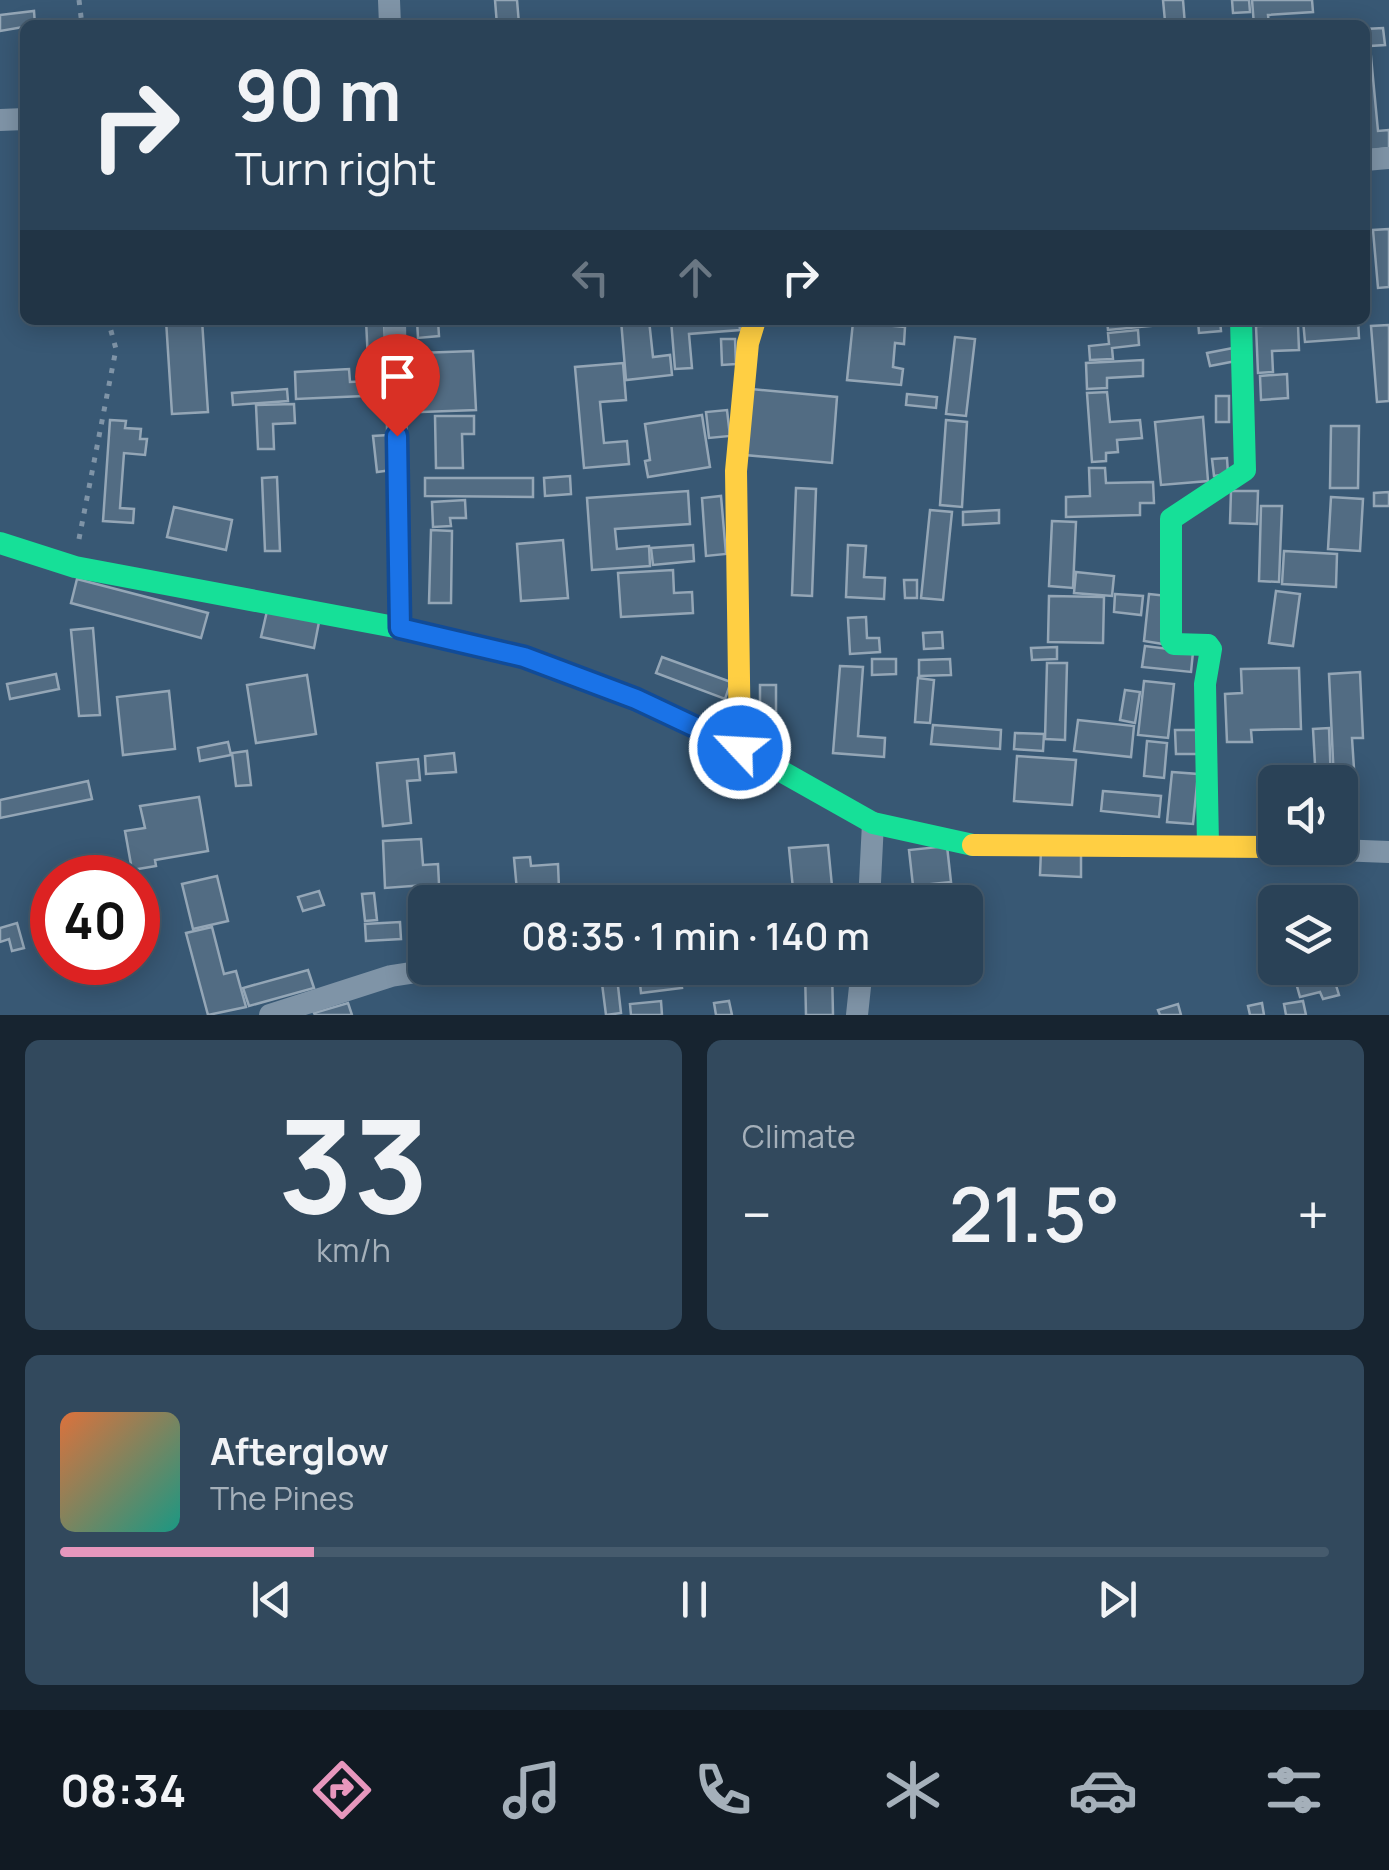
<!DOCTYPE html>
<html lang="en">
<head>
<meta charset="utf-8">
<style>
	body { margin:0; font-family:Manrope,sans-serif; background:#32495d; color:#f1f3f6; height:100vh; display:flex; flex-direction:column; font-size:38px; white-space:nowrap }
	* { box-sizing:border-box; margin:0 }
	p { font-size:32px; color:#a5b0ba }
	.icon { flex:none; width:55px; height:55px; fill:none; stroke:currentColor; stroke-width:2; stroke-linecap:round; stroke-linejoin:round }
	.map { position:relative; height:1015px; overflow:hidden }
	.drawer { display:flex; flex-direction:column; gap:25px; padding:25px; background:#172430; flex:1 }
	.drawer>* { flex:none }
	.guide { position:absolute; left:20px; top:20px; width:1350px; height:305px; border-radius:15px; box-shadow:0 5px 25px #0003,0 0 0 2px #465b6d; background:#2a4257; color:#f1f3f6; overflow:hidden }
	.tools { position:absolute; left:1258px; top:765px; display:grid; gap:20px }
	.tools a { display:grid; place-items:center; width:100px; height:100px; border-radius:15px; background:#2a4257; box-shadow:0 5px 25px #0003,0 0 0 2px #465b6d; font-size:50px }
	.speed { position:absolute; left:30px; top:855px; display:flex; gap:20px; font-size:50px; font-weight:700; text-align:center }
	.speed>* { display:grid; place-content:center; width:130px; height:130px; border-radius:50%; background:#2a4257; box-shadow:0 5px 25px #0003,0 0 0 2px #465b6d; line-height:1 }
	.speed .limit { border:15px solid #d22; background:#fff; color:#111 }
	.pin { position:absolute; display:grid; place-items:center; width:85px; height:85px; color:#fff; margin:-102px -42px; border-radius:50% 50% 50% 0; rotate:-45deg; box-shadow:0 0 10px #0007 }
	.pin .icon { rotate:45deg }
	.me { position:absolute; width:110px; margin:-55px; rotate:295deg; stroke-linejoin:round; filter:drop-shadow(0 0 8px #0008) }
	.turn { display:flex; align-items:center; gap:35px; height:210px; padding:0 50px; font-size:45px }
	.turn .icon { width:130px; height:130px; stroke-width:2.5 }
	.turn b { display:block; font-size:70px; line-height:85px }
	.lanes { display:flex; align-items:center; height:95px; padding:0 50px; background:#0003; justify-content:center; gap:50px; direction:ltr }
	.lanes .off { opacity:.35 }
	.big { font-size:75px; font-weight:600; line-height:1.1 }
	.drawer .card { flex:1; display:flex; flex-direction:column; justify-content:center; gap:15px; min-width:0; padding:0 35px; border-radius:15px; background:#32495d }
	.drawer .dial { align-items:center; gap:0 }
	.dial b { font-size:130px; line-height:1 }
	.song { display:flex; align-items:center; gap:30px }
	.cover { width:120px; height:120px; border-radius:15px; background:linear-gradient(135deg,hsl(20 70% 55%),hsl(170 70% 35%)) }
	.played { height:10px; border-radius:5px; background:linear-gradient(90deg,#e797bd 20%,#465b6d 20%) }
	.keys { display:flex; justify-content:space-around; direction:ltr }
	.heat { display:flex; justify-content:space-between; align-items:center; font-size:55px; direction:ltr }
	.drawer .tiles { flex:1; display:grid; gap:25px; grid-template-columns:1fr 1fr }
	.card:last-child { grid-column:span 2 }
	.trip { position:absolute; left:408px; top:885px; width:575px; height:100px; border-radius:15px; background:#2a4257; box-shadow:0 5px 25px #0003,0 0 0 2px #465b6d; font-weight:600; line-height:100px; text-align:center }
	.tabs { display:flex; height:160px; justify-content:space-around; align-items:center; background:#111a23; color:#a5b0ba }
	.tabs .icon { width:70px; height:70px }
	.tabs .active { color:#e797bd }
	.tabs b { font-size:45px; color:#f1f3f6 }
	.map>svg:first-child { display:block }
	.building { fill:#526c83; stroke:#94a6b6; stroke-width:2.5 }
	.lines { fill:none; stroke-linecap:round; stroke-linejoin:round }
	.path { stroke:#7f94a7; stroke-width:5; stroke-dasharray:5 8; stroke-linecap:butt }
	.street { stroke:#7f94a7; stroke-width:22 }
	.fast { stroke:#16e098; stroke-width:22 }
	.slow { stroke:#ffcf43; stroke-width:22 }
	.route-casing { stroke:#114b97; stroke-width:25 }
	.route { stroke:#1a73e8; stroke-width:18 }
</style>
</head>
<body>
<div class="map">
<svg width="1389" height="1015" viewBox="0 0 1389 1015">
	<rect width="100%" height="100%" fill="#385874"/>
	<g class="building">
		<path d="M495,0h22l2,24 -22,1z"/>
		<path d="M1163,0h20l2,25h-11v-5l-9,1z"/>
		<path d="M1232,0h17l1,12 -17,1z"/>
		<path d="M1252,0h60l1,12 -45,3 1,10h-15z"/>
		<path d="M34,11l1,14 -35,6v-16z"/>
		<path d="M1383,28l2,17 -15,1 8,85 11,-1v18l-24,3v-122z"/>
		<path d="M1389,229v58l-11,1 -5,-58z"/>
		<path d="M166,320h36l6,92 -36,2z"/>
		<path d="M366,320h18l3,75 -91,4 -1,-27 54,-3 1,13 19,-1z"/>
		<path d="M417,320h21l1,16 -21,2z"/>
		<path d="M621,320h28l4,37 17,-2 2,20 -46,5z"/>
		<path d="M671,320h68l1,10 -51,4 3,34 -17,1z"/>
		<path d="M1107,320h85v2l-84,8z"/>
		<path d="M1198,320h22l1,11 -22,2z"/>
		<path d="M1303,320h55l1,18 -54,4z"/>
		<path d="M853,322l52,5 -1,17 -9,-1 -2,24 10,2 -2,16 -54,-5z"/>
		<path d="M1298,325l1,25 -27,1 1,21 -15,1 -2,-47z"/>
		<path d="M1389,325v76l-12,1 -6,-76z"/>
		<path d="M1138,330l1,15 -27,3 1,11 -23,1 -1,-14 20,-2 -1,-11z"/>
		<path d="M955,337l20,2 -9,77 -20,-2z"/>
		<path d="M721,339h14l1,25 -14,1z"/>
		<path d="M1233,348l3,13 -26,5 -3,-13z"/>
		<path d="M473,351l3,59 -54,2 -3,-59z"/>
		<path d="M1143,360v16l-36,2v10l-20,1 -1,-26z"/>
		<path d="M623,363l3,37 -26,2 4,41 23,-2 2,23 -45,4 -9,-101z"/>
		<path d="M1287,374l1,24 -27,2 -1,-24z"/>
		<path d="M287,389l1,12 -55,4 -1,-12z"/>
		<path d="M751,389l86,8 -5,66 -87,-8z"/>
		<path d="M1107,392l3,30 30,-2 2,18 -25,2 1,12 -12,1v8l-14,1 -5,-69z"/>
		<path d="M907,394l30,3 -1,11 -30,-3z"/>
		<rect x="1216" y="396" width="13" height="26"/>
		<path d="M294,404l1,19 -22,1 1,25h-16l-2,-44z"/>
		<path d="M727,410l3,26 -21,2 -3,-26z"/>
		<path d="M702,415l8,52 -62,10 -3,-16 5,-1 -5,-36z"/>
		<path d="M435,416h39v18h-12l1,34h-27z"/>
		<path d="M1203,417l5,64 -47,4 -6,-63z"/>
		<path d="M110,420l16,1 -1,7 16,1 -1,10h7l-2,16 -21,-2 -4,55 14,1 -1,14 -30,-2z"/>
		<path d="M946,420l21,2 -5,85 -22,-2z"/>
		<path d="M1331,426h28l-1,62h-28z"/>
		<path d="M388,435l4,35 -15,2 -4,-36z"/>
		<path d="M1227,458l1,16 -14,2 -2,-17z"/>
		<path d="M1089,468h16l1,15 47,-1 1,21h-14v12l-74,2v-20l24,-1z"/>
		<path d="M570,476l1,18 -26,2 -1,-18z"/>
		<path d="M277,477l3,74h-15l-3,-73z"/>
		<path d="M425,478h108v19l-108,-1z"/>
		<path d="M796,488l20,1 -4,107 -20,-1z"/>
		<path d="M688,491l2,33 -75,5 2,20 32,-3 1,20 -58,4 -5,-72z"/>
		<path d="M1231,491h27l-1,33 -27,-1z"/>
		<path d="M1389,492v14h-15v-13z"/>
		<path d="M721,496l5,58 -20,2 -4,-58z"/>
		<path d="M1331,497l32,2 -3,52 -32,-2z"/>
		<path d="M465,500l1,18h-16l1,8 -18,1 -1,-25z"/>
		<path d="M1261,506h21l-3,76 -20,-1z"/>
		<path d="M174,507l58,13 -6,30 -59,-13z"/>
		<path d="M930,510l22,2 -9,88 -22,-2z"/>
		<path d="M999,510v13l-36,2v-13z"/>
		<path d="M1052,521l24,1 -3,66 -24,-2z"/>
		<path d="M431,530l21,1 -1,72h-22z"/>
		<path d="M563,540l5,58 -47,3 -4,-57z"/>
		<path d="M693,545l1,16 -41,4 -2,-17z"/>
		<path d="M848,545l18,1 -2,31 21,1 -1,21 -38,-2z"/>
		<path d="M1284,551l53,3 -1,33 -54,-3z"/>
		<path d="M673,570l1,23 18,-1 1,21 -72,4 -3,-44z"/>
		<path d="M1076,572l38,4 -2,20 -38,-3z"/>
		<path d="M77,579l131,34 -7,25 -130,-35z"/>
		<path d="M904,580h13v18h-12z"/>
		<path d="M1276,591l24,3 -7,52 -24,-3z"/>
		<path d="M1115,594l28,2 -2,19 -27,-3z"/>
		<path d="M1149,594l19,2 -5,48 -19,-3z"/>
		<path d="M1049,596l55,1 -1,46 -55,-1z"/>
		<path d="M267,611l52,11 -5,26 -53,-11z"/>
		<path d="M866,617l1,21h12l1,14 -30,2 -2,-36z"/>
		<path d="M93,628l7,87 -21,1 -8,-86z"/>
		<path d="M942,632l1,16 -19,1 -1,-16z"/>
		<path d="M1145,646l48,6 -2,20 -49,-5z"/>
		<path d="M1057,647v12l-25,1 -1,-12z"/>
		<path d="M662,657l69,25 -6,17 -69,-26z"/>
		<path d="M872,659h24v15l-24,1z"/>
		<path d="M950,659l1,16 -32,1v-16z"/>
		<path d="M1047,663h20l-2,77 -20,-1z"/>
		<path d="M840,666l23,1 -5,69 27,2 -1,19 -51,-4z"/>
		<path d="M1299,668l2,61 -50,1 1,12h-25l-2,-48 17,-1 -1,-24z"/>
		<path d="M1360,672l3,66h-11l3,46h-15l-6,-2 -5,-108z"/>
		<path d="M56,674l3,15 -49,10 -3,-15z"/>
		<path d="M307,675l9,59 -60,9 -9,-58z"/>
		<path d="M918,678l16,2 -4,43 -15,-1z"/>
		<path d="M1144,681l30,3 -6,54 -30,-3z"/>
		<rect x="760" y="685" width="16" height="30"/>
		<path d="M1125,690l15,2 -5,31 -15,-3z"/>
		<path d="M169,691l6,58 -52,6 -6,-58z"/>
		<path d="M1078,720l56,6 -3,31 -57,-6z"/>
		<path d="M933,725l68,5 -1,19 -69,-5z"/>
		<path d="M1329,728l2,54h-15l-3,-53z"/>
		<path d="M1175,730h24v24h-23z"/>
		<path d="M1015,733l29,1 -1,17 -29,-2z"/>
		<path d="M1147,741l20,2 -3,35 -20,-2z"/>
		<path d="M228,742l3,13 -31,6 -2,-13z"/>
		<path d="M247,751l4,34 -15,1 -4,-33z"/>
		<path d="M454,753l2,19 -30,2 -1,-18z"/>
		<path d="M1017,756l59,4 -4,45 -58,-4z"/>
		<path d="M418,759l2,21 -13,1 4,42 -28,3 -6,-63z"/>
		<path d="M1172,772l26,2 -5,50 -26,-2z"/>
		<path d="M88,781l4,18 -92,19v-18z"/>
		<path d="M1260,784h15v25l-15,-1z"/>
		<path d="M1103,791l58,5 -2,21 -58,-6z"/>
		<path d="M199,797l9,54 -53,9 1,6 -24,4 -7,-39 20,-3 -5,-22z"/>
		<path d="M421,839l2,26 15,-1 1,20 -54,4 -2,-47z"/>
		<path d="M828,845l4,41 -39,3 -4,-41z"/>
		<path d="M947,846l4,36 -38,4 -4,-36z"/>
		<path d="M1041,850h40v27l-41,-2z"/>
		<path d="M530,857l1,9 27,-2 1,25 10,-1 1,14h-52l-4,-44z"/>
		<path d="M217,876l11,45 -35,8 -11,-45z"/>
		<path d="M319,891l5,14 -21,6 -5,-14z"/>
		<path d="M374,893l3,27 -12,1 -3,-27z"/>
		<path d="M400,922l1,17 -35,2 -1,-17z"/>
		<path d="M17,923l7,25 -12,3 -3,-12 -9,3v-14z"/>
		<path d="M212,927l12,47 12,-3 10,36 -38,8 -22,-82z"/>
		<path d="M600,968h16l5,45 -15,2z"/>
		<path d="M622,968h57l3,20 -41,5 -2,-19 -16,2z"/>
		<path d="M724,968h23l2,11 -23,4z"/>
		<path d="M832,969l1,46h-27l-1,-45z"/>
		<path d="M1331,969l8,26 -16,4 -3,-7 -20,5 -5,-18z"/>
		<path d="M308,970l6,18 -65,18 -6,-18z"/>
		<path d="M661,1001l1,14h-31l-1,-11z"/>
		<path d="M729,1001l3,14h-16l-2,-12z"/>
		<path d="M1303,1001l3,14h-20l-2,-11z"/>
		<path d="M348,1003l4,12h-37l-1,-2z"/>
		<path d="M1262,1003l2,12h-14l-2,-9z"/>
		<path d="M1178,1004l3,11h-21l-2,-5z"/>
	</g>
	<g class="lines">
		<g class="path">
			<path d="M79,0l3,25"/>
			<path d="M79,539l37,-190 -8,-29"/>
		</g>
		<g class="street">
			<path d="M389,0l1,25"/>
			<path d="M0,120l25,-1"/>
			<path d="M1365,160l24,-2"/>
			<path d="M395,320l5,308"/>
			<path d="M1286,848l103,4"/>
			<path d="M836,902l34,-5"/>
			<path d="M869,902l4,-79"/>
			<path d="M270,1015l121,-39 52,-8"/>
			<path d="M857,1015l5,-47"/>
		</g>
		<g class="fast">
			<path d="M0,543l75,24 325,61 123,29 113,42 104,49 133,75 100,22"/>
			<path d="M1208,845l-3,-161 6,-35 -3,-4 -34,-1 -3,-4v-121l74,-49 -4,-150"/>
		</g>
		<g class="slow">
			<path d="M740,748l-4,-277 12,-128 7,-23"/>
			<path d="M973,845l302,2"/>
		</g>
	</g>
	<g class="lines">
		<g class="route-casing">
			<path id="route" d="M397,436l3,192 124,29 112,42 104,49"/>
		</g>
		<use href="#route" class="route"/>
	</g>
</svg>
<div class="tools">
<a><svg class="icon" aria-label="sound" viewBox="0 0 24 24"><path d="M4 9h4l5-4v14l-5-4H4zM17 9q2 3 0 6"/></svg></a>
<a><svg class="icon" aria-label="layers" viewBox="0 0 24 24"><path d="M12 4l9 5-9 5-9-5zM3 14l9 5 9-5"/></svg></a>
</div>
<div class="speed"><div class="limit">40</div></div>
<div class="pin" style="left:397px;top:436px;background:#d93025"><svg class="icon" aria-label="arrive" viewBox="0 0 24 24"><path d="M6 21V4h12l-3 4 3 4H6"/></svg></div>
<svg class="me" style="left:740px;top:748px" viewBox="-20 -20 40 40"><circle r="17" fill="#1a73e8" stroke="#fff" stroke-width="3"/><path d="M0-11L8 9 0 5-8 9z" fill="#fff"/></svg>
<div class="trip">08:35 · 1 min · 140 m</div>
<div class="guide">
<div class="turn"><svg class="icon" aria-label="right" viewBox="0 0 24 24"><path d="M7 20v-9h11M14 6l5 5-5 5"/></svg><div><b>90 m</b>Turn right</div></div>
<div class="lanes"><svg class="icon off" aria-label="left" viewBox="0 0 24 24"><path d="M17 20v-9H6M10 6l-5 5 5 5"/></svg><svg class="icon off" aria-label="ahead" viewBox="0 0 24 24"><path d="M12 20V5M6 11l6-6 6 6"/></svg><svg class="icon" aria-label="right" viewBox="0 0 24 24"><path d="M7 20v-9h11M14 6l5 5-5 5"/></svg></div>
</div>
</div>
<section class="drawer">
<div class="tiles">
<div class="card dial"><b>33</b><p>km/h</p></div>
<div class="card"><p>Climate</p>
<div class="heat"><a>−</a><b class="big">21.5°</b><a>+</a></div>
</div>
<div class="card">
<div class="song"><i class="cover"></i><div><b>Afterglow</b><p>The Pines</p></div></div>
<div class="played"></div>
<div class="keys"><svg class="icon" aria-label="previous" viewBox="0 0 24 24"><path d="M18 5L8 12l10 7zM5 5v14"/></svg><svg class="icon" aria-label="pause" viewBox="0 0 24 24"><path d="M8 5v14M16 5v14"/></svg><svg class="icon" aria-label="next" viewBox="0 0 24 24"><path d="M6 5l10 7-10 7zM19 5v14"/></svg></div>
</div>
</div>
</section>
<nav class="tabs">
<b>08:34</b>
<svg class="icon active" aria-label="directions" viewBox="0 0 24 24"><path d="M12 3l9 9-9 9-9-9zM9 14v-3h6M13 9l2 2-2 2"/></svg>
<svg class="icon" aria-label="music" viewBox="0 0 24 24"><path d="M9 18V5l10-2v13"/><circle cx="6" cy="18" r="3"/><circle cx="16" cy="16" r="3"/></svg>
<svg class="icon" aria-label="phone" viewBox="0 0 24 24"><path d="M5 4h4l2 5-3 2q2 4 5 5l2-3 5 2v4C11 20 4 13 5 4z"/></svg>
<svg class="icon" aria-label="climate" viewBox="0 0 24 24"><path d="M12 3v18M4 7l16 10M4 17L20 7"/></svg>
<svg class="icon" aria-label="car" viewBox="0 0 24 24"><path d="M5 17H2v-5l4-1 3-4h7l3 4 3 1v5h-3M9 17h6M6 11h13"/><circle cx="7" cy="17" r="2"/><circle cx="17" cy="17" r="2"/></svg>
<svg class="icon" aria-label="filters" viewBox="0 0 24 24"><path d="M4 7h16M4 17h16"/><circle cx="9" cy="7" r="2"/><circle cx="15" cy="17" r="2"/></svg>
</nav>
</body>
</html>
